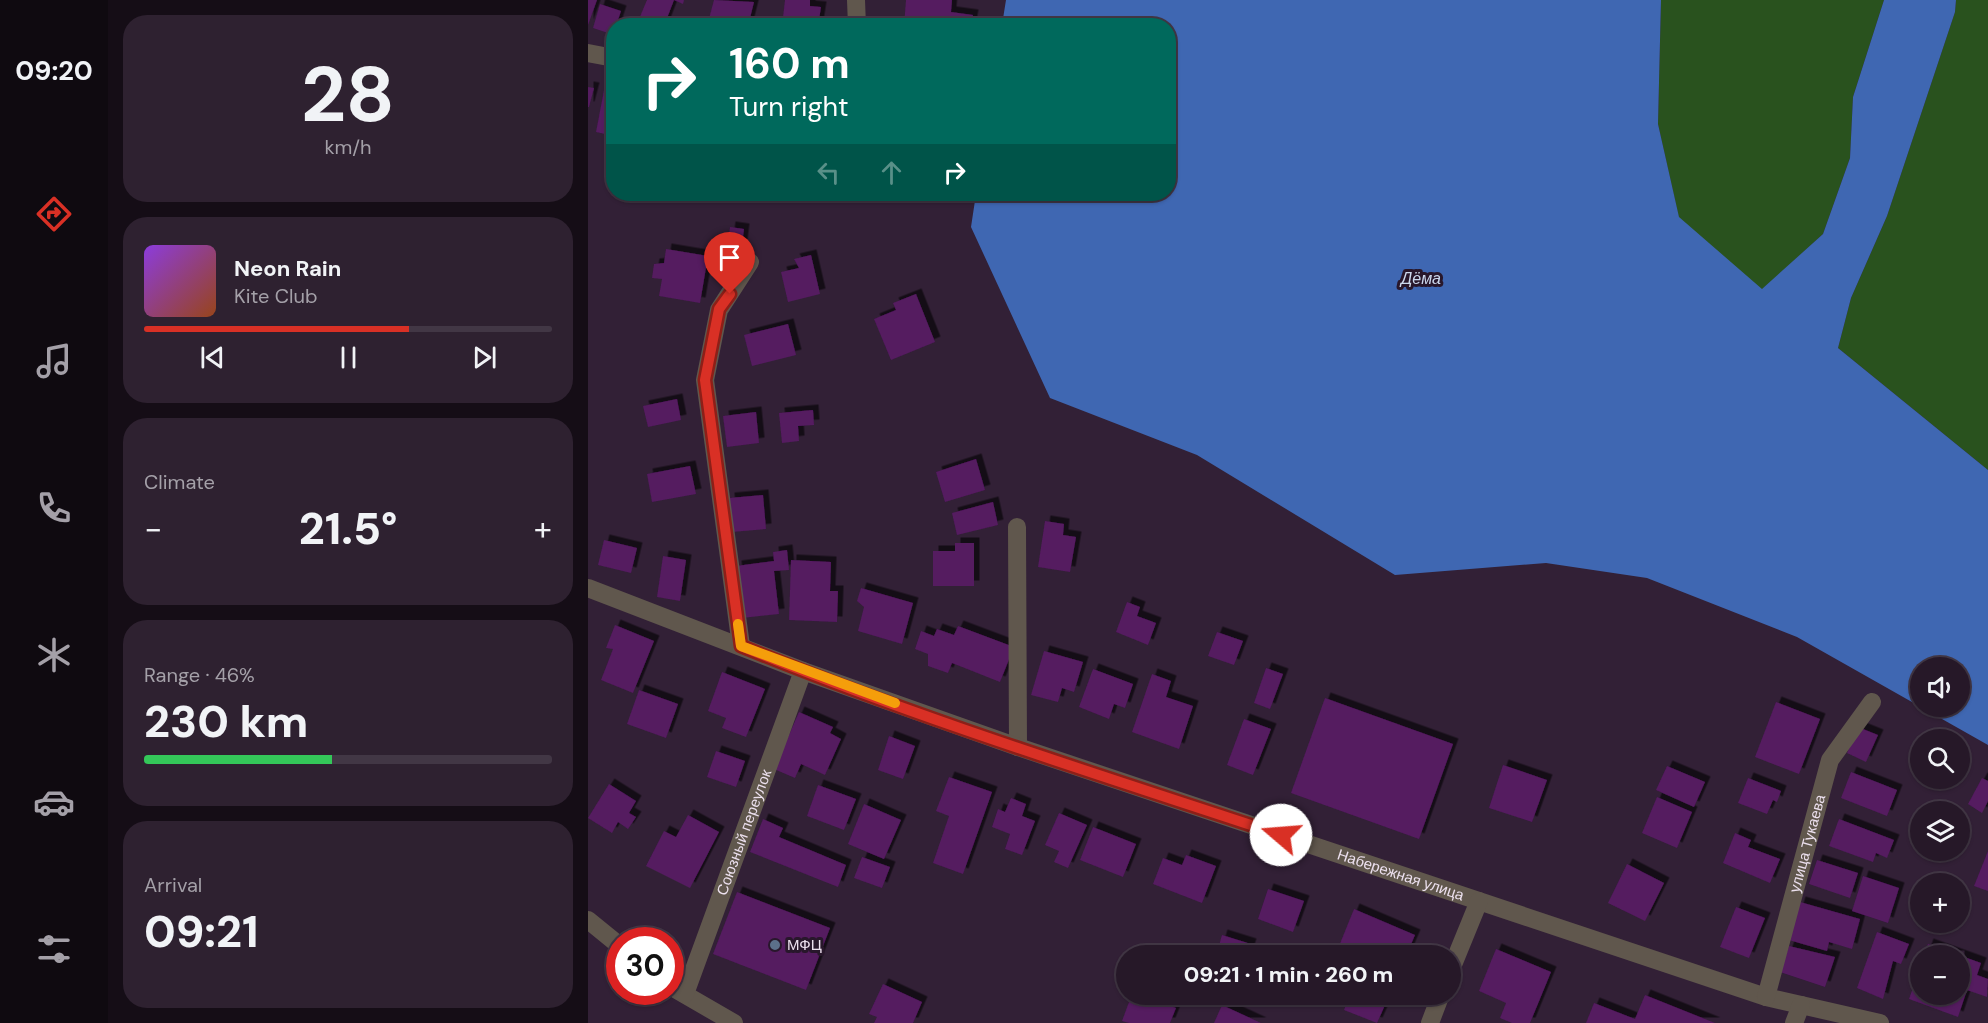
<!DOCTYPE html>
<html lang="en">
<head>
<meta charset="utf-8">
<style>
	body { margin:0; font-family:"DM Sans",sans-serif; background:#2e2130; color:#f1f3f6; height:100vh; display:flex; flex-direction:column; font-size:22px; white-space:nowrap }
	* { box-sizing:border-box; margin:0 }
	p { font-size:20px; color:#a4a0a8 }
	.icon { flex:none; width:33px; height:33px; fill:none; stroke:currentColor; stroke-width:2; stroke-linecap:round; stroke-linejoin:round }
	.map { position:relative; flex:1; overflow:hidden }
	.details { display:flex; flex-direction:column; gap:15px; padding:15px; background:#150d16; width:480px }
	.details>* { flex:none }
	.top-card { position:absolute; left:18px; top:18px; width:570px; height:183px; border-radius:24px; box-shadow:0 2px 4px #0004,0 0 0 2px #423745; background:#00695c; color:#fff; overflow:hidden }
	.fabs { position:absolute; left:1322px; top:657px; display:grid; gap:12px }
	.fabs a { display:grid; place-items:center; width:60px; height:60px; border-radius:50%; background:#261828; box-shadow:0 2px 4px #0004,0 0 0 2px #423745; font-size:30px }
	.speed { position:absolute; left:18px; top:927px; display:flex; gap:12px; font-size:30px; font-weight:700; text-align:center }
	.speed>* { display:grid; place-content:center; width:78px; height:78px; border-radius:50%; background:#261828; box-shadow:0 2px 4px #0004,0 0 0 2px #423745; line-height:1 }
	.speed .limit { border:9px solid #d22; background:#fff; color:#111 }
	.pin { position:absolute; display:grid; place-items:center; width:51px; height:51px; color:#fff; margin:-62px -26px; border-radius:50% 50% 50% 0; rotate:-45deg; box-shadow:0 0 6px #0007 }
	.pin .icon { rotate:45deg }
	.me { position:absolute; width:66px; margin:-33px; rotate:288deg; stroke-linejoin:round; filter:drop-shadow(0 0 4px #0008) }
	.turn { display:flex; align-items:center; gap:21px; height:126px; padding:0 24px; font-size:27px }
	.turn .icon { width:78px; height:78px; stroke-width:2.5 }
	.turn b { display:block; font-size:42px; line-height:51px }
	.lanes { display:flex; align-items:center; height:57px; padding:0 24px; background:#0003; justify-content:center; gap:30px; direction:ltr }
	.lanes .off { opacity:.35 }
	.big { font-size:45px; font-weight:800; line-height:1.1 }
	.details .widget { flex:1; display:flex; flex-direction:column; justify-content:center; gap:9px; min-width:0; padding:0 21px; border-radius:24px; background:#2e2130 }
	.details .dial { align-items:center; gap:0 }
	.dial b { font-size:78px; line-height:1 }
	.song { display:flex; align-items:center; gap:18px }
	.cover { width:72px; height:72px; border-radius:9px; background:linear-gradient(135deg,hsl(270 70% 55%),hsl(20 70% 35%)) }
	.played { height:6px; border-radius:3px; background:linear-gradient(90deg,#d93025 65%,#423745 65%) }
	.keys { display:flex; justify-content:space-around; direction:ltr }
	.heat { display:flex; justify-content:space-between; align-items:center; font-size:33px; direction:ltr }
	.charge { height:9px; border-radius:4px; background:linear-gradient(90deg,#34c759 46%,#423745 0) }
	.trip { position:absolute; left:528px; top:945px; width:345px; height:60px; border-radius:30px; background:#261828; box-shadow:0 2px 4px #0004,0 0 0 2px #423745; font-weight:800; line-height:60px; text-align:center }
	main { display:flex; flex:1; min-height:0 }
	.tabs { display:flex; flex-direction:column; width:108px; justify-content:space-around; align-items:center; background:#0f0a10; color:#a4a0a8 }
	.tabs .icon { width:42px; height:42px }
	.tabs .on { color:#d93025 }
	.tabs b { font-size:27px; color:#f1f3f6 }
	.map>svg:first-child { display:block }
	.green { fill:#29521e }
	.water { fill:#3f67b2; fill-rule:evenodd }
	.building { fill:#541a60; filter:url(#shadow) }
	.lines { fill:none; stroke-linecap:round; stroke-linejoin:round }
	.minor { stroke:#60574d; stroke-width:18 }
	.route-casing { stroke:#8d1f18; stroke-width:15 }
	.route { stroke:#d93025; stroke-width:10 }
	.slow { stroke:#f59e0b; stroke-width:10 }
	.service-dot { fill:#5c6f8a; stroke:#28172b; stroke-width:2 }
	.labels { text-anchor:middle; stroke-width:6; stroke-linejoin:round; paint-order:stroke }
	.street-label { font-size:15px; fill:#ece0ee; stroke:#28172b }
	.poi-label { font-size:15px; fill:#ece0ee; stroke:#28172b; text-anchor:start }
	.water-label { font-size:16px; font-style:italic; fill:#ccd8ed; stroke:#28172b }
</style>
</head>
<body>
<main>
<nav class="tabs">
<b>09:20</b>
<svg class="icon on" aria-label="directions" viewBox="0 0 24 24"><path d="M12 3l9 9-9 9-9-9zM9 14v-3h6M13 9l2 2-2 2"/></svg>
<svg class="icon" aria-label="music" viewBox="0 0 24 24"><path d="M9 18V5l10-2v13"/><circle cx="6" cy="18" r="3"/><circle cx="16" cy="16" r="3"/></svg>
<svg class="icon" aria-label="phone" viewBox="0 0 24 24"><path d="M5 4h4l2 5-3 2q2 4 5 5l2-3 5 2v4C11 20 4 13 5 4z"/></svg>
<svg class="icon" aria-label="climate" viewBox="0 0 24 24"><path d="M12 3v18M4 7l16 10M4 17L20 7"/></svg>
<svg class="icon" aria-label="car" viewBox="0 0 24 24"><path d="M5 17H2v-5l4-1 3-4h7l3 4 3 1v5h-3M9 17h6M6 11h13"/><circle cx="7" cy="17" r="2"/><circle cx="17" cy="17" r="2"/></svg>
<svg class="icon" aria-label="filters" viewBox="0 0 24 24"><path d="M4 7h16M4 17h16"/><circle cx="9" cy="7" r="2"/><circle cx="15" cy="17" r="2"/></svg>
</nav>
<section class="details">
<div class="widget dial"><b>28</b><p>km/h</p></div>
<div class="widget">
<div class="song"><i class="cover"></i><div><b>Neon Rain</b><p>Kite Club</p></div></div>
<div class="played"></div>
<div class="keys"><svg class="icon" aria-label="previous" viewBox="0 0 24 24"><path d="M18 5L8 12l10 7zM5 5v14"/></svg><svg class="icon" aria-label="pause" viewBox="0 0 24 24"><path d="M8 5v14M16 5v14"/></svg><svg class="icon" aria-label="next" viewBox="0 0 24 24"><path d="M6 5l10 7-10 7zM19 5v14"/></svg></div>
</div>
<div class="widget"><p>Climate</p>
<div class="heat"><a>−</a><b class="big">21.5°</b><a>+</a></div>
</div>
<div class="widget"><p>Range · 46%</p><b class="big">230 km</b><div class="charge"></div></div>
<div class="widget"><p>Arrival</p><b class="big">09:21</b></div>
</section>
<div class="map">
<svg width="1400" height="1023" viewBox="0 0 1400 1023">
	<defs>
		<filter id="shadow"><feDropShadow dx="5.5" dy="-5.5" stdDeviation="0" flood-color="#0009"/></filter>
	</defs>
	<rect width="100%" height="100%" fill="#322036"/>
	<g class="green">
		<path d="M1073,0h223l-31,97 -3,61 -27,76 -61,56 -83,-72 -21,-94z"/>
		<path d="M1368,0h32v470l-150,-122 13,-50 36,-82 68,-204z"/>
	</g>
	<path class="water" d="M418,0h655l-3,124 21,93 83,72 61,-55 27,-76 3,-61 31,-97h72l-1,12 -68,204 -36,82 -13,50 150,122v275l-191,-108 -150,-59 -101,-15 -151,12 -198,-120 -147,-57 -79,-171 5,-33h192v-168l-166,-1zM1332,668h39v38h-39z"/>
	<g class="building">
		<path d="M0,0h9l-9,25z"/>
		<path d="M59,0h37l-1,4 -9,-4 -10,26h-9l-16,-7z"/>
		<path d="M126,0l40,2 -6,24h-41z"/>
		<path d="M197,0h25v6l11,1 -3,19h-36z"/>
		<path d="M318,0h46l-1,12 22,3 -2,11h-67z"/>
		<path d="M12,4l21,7 -5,15h-2v9l-21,-7z"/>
		<path d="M0,87l6,1 -5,19h-1z"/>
		<path d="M16,90l10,2v44l-18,-4z"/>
		<path d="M154,194h39l-1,7z"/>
		<path d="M142,227l14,2 -3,24 -14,-1z"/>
		<path d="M78,249l42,7 -8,47 -41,-7 3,-17 -10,-1 2,-14 10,-1z"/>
		<path d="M223,255l9,39 -32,8 -7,-30 18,-4 -5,-9z"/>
		<path d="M328,294l19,48 -44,18 -17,-41 22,-9 -3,-7z"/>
		<path d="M200,324l8,31 -44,11 -8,-31z"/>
		<path d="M89,399l4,21 -33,7 -5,-21z"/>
		<path d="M225,410l1,15 -16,1 1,15 -17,2 -3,-30z"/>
		<path d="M168,412l3,31 -32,4 -4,-31z"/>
		<path d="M388,459l9,31 -40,12 -9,-30z"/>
		<path d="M102,466l6,28 -44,8 -5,-28z"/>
		<path d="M175,495l3,34 -34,3 -3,-34z"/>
		<path d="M405,502l5,23 -41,10 -5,-22z"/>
		<path d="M457,521l19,3 -1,11 13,2 -6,35 -32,-5z"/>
		<path d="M16,540l33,8 -6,25 -33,-8z"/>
		<path d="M367,543h19v43h-41v-35h22z"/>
		<path d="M199,550l2,20 -15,1 5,43 -37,4 -6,-52 38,-5 -1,-9z"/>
		<path d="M75,556l23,4 -6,41 -23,-4z"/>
		<path d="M203,560l40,2 -1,29h8l-1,31 -48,-2z"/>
		<path d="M273,588l52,15 -11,41 -44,-13 6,-24 -7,-6z"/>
		<path d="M539,602l13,5 -3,9 19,7 -8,22 -32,-13z"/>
		<path d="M27,625l39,16 -21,52 -32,-13 12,-31 -7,-1z"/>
		<path d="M370,626l56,21 -14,35 -48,-19 -4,10 -20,-7v-12l-13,-5 6,-18 13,5 3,-7 17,6z"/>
		<path d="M629,632l26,9 -9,24 -26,-9z"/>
		<path d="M456,651l39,11 -9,30 -12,-4 -4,14 -27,-7z"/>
		<path d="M678,668l17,6 -13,35 -16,-6z"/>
		<path d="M505,669l40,15 -8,24 -11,-4 -5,15 -30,-12z"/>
		<path d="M134,672l43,17 -19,48 -24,-9 4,-10 -18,-7z"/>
		<path d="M564,674l19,7 -5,16 27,9 -14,43 -47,-17z"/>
		<path d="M51,690l39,14 -12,34 -39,-14z"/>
		<path d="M737,698l128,46 -34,95 -128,-46z"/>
		<path d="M1188,702l44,17 -21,55 -44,-17z"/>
		<path d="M211,712l34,15 -3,6 11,6 -16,36 -24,-11 -6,14 -21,-9z"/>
		<path d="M656,719l27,10 -18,46 -26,-10z"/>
		<path d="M1270,727l20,8 -12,27 -19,-9z"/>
		<path d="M301,736l26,10 -12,33 -25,-9z"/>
		<path d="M128,751l29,10 -9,26 -29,-10z"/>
		<path d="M915,765l44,15 -15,42 -43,-14z"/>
		<path d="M1079,766l38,16 -11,25 -38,-17z"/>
		<path d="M1263,772l46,18 -10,26 -46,-18z"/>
		<path d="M361,777l43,15 -29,82 -30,-11 16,-47 -13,-5z"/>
		<path d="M1160,778l33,13 -4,11 -4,-2 -6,14 -29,-11z"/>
		<path d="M1394,778l6,3v20l-6,12 -14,-9z"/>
		<path d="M21,784l27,17 -7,12 7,4 -8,12 -10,-7 -6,11 -24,-15z"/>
		<path d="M230,785l38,14 -12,31 -37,-14z"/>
		<path d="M1069,797l35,15 -15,36 -35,-15z"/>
		<path d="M423,798l15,6 -4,12 13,5 -13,34 -17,-6 5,-15 -18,-7 6,-18 7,3z"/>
		<path d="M276,804l37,16 -17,39 -36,-15z"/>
		<path d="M471,813l28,12 -19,43 -14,-6 5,-11 -14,-6z"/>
		<path d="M100,815l31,17 -29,56 -44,-22 18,-35 12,6z"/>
		<path d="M175,819l20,9 -4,9 67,28 -8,22 -88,-35z"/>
		<path d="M1251,819l55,21 -7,18 -11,-5 -3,9 -44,-16z"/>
		<path d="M505,827l43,17 -13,33 -43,-17z"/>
		<path d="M1147,833l16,7 -3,7 32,12 -10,24 -47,-20z"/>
		<path d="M1400,851v40l-14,-5z"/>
		<path d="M598,855l30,11 -14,37 -49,-19 10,-26 19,7z"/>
		<path d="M274,857l28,10 -8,21 -28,-10z"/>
		<path d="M1229,860l41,13 -8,25 -41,-14z"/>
		<path d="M1039,864l37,19 -19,38 -37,-18z"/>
		<path d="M1275,876l36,12 -11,35 -36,-12z"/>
		<path d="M680,889l36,12 -11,31 -35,-13z"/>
		<path d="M149,892l93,36 -24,62 -93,-36z"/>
		<path d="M1212,902l60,17 -8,30 -23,-7 -2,9 -38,-11z"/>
		<path d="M1148,907l29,11 -16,40 -29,-11z"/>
		<path d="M766,909l61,26 -9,21h-71z"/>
		<path d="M1289,932l32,12 -8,20 -8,-3 -10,38 -26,-11z"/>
		<path d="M634,935l29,9 -4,12h-31z"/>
		<path d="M1340,944l53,19 -4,12 11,4 -1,18 -20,-7 -9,27 -49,-18 11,-31v26h39v-38h-35z"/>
		<path d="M1201,946l46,11 -10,30 -45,-15z"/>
		<path d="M908,949l55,23 -21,51h-18l-12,-5 6,-15 -27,-12z"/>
		<path d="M295,984l39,18 -9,21h-39l3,-6 -8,-3z"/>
		<path d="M544,994h8l36,14 -6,15h-41l-7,-2z"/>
		<path d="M762,994h40l-13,29 -33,-13z"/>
		<path d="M1057,995l70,28h-129l8,-20 41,16z"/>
		<path d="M634,1005l39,18h-47z"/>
	</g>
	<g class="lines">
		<g class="minor">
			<path d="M268,0l1,26"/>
			<path d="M0,53l26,5"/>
			<path d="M429,527l1,220"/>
			<path id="s1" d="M0,588l215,83 215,76 748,250 114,26"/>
			<path d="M153,646l-36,-266 14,-70 31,-48"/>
			<path d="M0,920l32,26"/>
			<path d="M862,972l29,-71"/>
			<path d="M82,986l64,37"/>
			<path id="s2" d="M97,994l118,-323"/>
			<path id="s3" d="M1178,997l64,-237 42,-58"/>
			<path d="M842,1023l11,-29"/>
			<path d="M1206,1023l7,-18"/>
		</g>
	</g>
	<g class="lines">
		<g class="route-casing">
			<path id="route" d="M142,294l-11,15 -14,71 36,266c176,72 359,129 540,189"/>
		</g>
		<use href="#route" class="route"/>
		<path class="slow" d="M150,624l3,22 154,57"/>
	</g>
	<circle class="service-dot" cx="187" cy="945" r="6"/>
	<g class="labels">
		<g class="street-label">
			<text dy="5" stroke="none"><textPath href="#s2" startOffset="172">Союзный переулок</textPath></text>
			<text dy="5" stroke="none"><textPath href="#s3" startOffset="159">улица Тукаева</textPath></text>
			<text dy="5" stroke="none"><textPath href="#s1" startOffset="862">Набережная улица</textPath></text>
		</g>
		<g class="poi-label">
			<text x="199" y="950">МФЦ</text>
		</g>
		<g class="water-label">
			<text x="833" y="284">Дёма</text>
		</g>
	</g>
</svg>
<div class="fabs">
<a><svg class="icon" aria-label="sound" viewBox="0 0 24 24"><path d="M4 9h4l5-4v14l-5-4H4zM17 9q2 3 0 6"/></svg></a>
<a><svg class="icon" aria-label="search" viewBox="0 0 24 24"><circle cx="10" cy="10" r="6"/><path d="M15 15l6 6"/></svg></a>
<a><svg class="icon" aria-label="layers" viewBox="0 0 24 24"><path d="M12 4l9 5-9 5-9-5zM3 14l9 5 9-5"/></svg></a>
<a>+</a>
<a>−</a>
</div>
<div class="speed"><div class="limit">30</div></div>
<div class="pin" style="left:142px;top:294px;background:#d93025"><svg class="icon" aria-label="arrive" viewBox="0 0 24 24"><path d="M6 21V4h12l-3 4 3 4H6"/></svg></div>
<svg class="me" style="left:693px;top:835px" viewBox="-20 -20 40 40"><circle r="19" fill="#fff"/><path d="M0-13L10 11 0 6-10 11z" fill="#d93025"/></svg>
<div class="trip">09:21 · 1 min · 260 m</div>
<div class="top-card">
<div class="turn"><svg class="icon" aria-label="right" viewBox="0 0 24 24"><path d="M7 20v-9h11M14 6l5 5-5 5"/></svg><div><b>160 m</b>Turn right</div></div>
<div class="lanes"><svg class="icon off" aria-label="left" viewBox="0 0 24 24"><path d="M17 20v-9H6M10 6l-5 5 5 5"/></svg><svg class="icon off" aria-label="ahead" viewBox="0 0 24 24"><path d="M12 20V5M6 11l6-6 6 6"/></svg><svg class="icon" aria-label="right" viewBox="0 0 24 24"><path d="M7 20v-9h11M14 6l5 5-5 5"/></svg></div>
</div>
</div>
</main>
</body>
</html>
